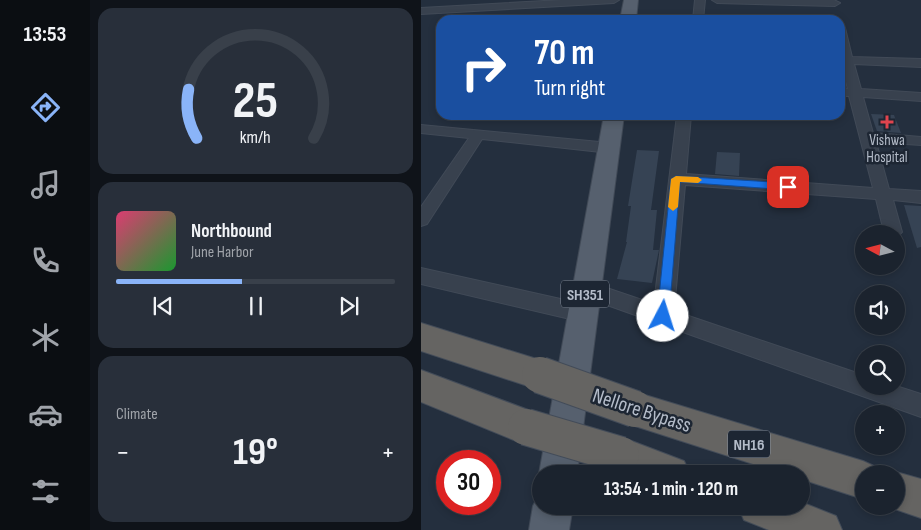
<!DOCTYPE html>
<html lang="en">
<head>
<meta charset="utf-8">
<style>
	body { margin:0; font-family:"Sofia Sans Condensed",sans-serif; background:#282f3a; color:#f1f3f6; height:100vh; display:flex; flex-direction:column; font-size:19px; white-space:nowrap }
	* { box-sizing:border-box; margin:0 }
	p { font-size:16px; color:#a0a4aa }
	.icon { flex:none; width:28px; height:28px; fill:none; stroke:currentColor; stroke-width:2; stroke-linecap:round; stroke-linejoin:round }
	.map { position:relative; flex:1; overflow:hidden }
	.panel { display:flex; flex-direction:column; gap:8px; padding:8px; background:#0f1319; width:331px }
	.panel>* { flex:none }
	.guide { position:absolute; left:15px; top:15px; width:409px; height:105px; border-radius:15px; box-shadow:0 2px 8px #0003,0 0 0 1px #39404a; background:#1a4fa0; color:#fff; overflow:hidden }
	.needle { width:32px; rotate:277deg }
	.controls { position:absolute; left:434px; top:225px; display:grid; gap:10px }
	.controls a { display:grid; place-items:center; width:50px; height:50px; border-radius:50%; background:#1b232e; box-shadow:0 2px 8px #0003,0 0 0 1px #39404a; font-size:25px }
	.speed { position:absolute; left:15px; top:450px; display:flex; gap:10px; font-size:25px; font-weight:700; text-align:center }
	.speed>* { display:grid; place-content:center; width:65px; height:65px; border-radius:50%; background:#1b232e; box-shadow:0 2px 8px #0003,0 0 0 1px #39404a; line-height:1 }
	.speed .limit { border:8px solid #d22; background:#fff; color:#111 }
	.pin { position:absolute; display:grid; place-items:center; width:42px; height:42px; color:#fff; margin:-21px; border-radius:10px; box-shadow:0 2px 8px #0006 }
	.me { position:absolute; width:55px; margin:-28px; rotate:5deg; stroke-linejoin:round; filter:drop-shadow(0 0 4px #0008) }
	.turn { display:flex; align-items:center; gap:18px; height:105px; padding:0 15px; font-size:22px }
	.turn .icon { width:65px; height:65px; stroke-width:2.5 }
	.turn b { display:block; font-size:35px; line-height:42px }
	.big { font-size:38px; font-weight:700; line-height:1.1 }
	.panel .card { flex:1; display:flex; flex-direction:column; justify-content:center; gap:8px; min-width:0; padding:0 18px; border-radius:15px; background:#282f3a }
	.panel .dial { align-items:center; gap:0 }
	.dial svg { height:130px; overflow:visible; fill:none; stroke:#39404a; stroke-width:7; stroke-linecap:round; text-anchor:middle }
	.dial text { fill:#f1f3f6; stroke:none }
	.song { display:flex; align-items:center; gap:15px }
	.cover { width:60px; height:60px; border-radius:8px; background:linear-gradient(135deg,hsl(340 70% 55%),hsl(130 70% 35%)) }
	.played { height:5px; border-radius:2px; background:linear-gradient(90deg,#8ab4f8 45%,#39404a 45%) }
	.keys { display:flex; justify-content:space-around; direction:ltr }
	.heat { display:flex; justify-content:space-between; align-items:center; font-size:28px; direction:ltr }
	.trip { position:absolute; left:111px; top:465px; width:278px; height:50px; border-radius:25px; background:#1b232e; box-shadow:0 2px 8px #0003,0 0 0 1px #39404a; font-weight:700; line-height:50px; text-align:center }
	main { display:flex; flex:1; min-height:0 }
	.tab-bar { display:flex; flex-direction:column; width:90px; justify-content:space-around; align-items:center; background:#0b0e12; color:#a0a4aa }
	.tab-bar .icon { width:35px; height:35px }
	.tab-bar .selected { color:#8ab4f8 }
	.tab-bar b { font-size:22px; color:#f1f3f6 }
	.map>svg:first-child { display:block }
	.building { fill:#364354 }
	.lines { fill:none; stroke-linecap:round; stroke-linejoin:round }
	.minor-casing { stroke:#414a57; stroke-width:2 }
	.primary-casing { stroke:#414a57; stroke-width:2 }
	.trunk-casing { stroke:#434c59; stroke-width:2 }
	.minor { fill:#38414e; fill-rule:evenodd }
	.primary { fill:#56606e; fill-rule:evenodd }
	.trunk { fill:#656462; fill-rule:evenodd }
	.trunk-bridge-casing { stroke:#434c59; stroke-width:38; stroke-linecap:butt }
	.trunk-bridge { stroke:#656462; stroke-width:36 }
	.route { fill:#1a73e8; stroke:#114b97 }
	.slow { fill:#f59e0b }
	.health-dot { fill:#e0444e; stroke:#1d2633; stroke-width:2 }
	.labels { text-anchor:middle; stroke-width:5; stroke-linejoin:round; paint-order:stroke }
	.far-poi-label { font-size:15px; fill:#b4bcc9; stroke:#1d2633 }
	.shield { fill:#1d2633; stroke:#878f9c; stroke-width:1 }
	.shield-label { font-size:16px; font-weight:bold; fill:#b4bcc9 }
	.near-street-label { font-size:21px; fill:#b4bcc9; stroke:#1d2633 }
</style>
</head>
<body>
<main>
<nav class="tab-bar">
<b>13:53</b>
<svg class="icon selected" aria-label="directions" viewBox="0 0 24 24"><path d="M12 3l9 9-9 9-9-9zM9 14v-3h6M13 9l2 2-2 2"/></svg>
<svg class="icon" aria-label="music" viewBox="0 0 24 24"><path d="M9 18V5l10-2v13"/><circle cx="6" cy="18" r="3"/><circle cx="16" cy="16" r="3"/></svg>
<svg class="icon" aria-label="phone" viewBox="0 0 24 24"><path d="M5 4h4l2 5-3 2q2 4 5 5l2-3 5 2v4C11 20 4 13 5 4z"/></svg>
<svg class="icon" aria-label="climate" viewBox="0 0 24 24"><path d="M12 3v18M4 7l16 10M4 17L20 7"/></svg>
<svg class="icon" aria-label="car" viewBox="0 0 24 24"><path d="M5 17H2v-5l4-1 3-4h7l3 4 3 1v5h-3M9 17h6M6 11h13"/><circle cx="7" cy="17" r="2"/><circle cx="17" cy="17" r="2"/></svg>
<svg class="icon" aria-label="filters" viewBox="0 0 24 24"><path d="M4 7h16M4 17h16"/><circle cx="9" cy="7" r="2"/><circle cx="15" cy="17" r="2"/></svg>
</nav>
<section class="panel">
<div class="card dial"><svg viewBox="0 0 100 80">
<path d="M14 69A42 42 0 1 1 86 69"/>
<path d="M14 69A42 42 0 0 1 9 39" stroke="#8ab4f8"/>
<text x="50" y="56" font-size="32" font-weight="700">25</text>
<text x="50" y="72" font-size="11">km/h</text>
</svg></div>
<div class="card">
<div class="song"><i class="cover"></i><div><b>Northbound</b><p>June Harbor</p></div></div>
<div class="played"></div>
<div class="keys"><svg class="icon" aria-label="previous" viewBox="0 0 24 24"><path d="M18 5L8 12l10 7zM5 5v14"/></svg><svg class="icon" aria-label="pause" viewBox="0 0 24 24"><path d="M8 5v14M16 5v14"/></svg><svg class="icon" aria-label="next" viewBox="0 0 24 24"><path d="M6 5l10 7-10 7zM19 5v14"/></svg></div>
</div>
<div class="card"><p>Climate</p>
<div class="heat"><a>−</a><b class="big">19°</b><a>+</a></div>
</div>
</section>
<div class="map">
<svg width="500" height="530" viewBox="0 0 500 530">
	<rect width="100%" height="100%" fill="#242f3e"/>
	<g class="building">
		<path d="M450,114l23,1 7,18 -24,-2z"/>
		<path d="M216,150l22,1 -8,59h6l-4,40h6l-7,33 -35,-4 10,-37h-1l5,-36h-3z"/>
		<path d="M296,152l23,1 -1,23 -24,-2z"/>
		<path d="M483,205l17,1v41l-4,1z"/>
	</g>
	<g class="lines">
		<g class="minor-casing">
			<g id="minor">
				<path d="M141,0h57l-5,3 -193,11v-6z"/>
				<path d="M274,0h10l-2,20h-10z"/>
				<path d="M291,0h122l6,3 -5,3 -118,-3z"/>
				<path d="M419,25l5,3 7,29 69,2v8l-67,-3 7,25 60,4v8l-58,-4 10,36 48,4v8l-45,-3 13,47 32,2v12l-28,-3 9,32 -6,6v-4l-12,-2 -8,-33 -191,-14 -11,126 189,64v11h33l25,8v23l-342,-122 -3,-6 3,-6 7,-2 68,23 23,-189h14l-5,59 187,14 -24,-92h-9v-8l8,1 -8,-29z"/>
				<path d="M0,125l189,18 7,5 -7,5 -128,-14 -55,85 -6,2v-19l48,-69 -48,-5z"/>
				<path d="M0,268l162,36 7,3 3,6 -3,6 -7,3 -162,-38z"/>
			</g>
		</g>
		<g class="primary-casing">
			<g id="primary">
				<path d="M203,0h14l-2,20h-16z"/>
				<path d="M183,115h20l-47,359h-36v5l-2,-5z"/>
				<path d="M120,491v15h32l-4,24h-40l4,-24z"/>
			</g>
		</g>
		<g class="trunk-casing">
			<g id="trunk">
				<path d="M0,323l119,37 12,4 4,11 -4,11 -12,4 -119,-39z"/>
				<path d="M0,370l118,44 5,13 -5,13 -13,5 -105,-43z"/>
				<path d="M214,392l228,69 13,6 3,7h-16v25l-62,-20v-5h-17l-149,-48 -12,-5 -5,-12 5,-12z"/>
				<path d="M200,437l63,24 6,13h-68l-14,-6 -5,-13 5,-13z"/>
				<path d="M475,472l25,7v39l-35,-12h10v-32h-5z"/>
				<path d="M380,502l35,14 6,14h-73l-25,-10 -6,-14h63z"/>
			</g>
		</g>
		<use href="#minor" class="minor"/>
		<use href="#primary" class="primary"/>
		<use href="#trunk" class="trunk"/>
		<g class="trunk-bridge-casing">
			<g id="trunk-bridge">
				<path d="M119,375l95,34"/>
				<path d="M105,427l95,28"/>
			</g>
		</g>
		<use href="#trunk-bridge" class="trunk-bridge"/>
	</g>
	<path class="route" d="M255,176l112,7 5,4 -5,3 -108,-8 -11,134 -6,6 -6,-6 14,-137z"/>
	<path class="slow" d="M255,176l22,1 4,3 -4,3 -18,-1 -2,25 -5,4 -5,-4 3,-28z"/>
	<path class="health-dot" d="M463.5 114.5h5v5h5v5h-5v5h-5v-5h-5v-5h5z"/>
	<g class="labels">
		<g class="far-poi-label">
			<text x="466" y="145">Vishwa<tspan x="466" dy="17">Hospital</tspan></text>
		</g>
		<g class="shield">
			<rect x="140" y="280.5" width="48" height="27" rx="4"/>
			<rect x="307" y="430.5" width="42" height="27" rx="4"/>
		</g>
		<g class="shield-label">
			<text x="164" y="300">SH351</text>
			<text x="328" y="450">NH16</text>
		</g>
		<g class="near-street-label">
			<text transform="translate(221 410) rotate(18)" y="7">Nellore Bypass</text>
		</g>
	</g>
</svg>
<div class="controls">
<a><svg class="needle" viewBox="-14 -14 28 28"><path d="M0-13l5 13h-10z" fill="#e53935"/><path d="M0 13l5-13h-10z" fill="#a0a4aa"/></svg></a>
<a><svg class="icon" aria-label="sound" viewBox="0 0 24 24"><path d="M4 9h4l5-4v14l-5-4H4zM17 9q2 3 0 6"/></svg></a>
<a><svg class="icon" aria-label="search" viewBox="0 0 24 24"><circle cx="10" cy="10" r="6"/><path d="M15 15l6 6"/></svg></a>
<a>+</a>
<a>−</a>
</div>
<div class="speed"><div class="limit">30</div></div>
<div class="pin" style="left:367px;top:187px;background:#d93025"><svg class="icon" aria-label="arrive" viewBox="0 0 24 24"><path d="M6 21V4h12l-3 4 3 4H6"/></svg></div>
<svg class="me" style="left:242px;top:316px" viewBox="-20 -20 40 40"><circle r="19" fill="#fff"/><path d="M0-13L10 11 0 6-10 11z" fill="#1a73e8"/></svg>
<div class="trip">13:54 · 1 min · 120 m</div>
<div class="guide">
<div class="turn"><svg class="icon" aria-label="right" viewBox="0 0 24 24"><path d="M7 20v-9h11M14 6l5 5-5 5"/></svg><div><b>70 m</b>Turn right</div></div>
</div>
</div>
</main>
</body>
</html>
